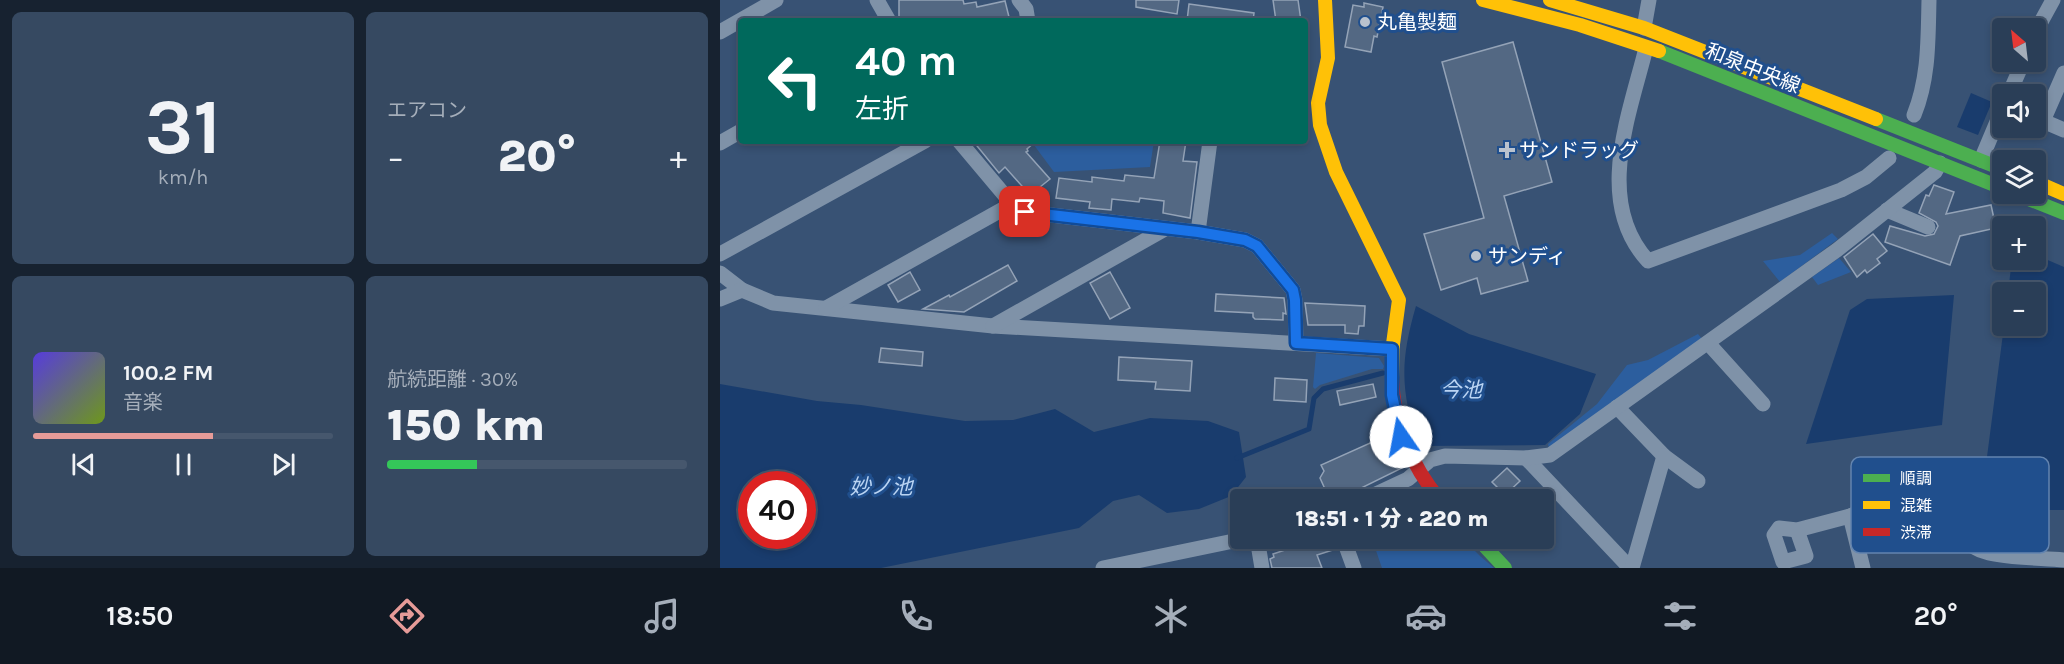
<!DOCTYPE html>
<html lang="ja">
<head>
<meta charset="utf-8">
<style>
	body { margin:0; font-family:Karla,"Noto Sans JP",sans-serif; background:#364961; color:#f1f3f6; height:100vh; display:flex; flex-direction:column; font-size:22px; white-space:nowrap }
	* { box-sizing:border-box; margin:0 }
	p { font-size:20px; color:#a5aeba }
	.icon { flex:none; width:33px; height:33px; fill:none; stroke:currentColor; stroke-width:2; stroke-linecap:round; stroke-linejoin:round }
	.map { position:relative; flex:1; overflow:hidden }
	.panel { display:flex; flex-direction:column; gap:12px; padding:12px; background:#172230; width:720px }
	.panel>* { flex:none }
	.banner { position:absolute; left:18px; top:18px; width:570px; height:126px; border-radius:6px; box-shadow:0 3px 9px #0003,0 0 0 2px #46576d; background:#00695c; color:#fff; overflow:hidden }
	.needle { width:39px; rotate:332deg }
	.controls { position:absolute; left:1272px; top:18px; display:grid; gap:12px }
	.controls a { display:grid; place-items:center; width:54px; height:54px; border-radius:6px; background:#2a3e57; box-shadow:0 3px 9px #0003,0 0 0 2px #46576d; font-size:30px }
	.speed { position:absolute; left:18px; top:471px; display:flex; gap:12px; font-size:30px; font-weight:700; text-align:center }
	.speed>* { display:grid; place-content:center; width:78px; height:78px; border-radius:50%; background:#2a3e57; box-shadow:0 3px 9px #0003,0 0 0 2px #46576d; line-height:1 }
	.speed .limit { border:9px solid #d22; background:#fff; color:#111 }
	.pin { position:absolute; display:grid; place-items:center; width:51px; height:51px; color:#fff; margin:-26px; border-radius:12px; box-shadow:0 3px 9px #0006 }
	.me { position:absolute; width:66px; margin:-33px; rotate:348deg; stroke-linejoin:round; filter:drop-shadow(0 0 4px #0008) }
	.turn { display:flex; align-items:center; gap:21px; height:126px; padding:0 18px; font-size:27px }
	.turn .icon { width:78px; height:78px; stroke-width:2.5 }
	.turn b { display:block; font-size:42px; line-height:51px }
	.big { font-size:45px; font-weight:800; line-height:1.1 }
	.panel .tile { flex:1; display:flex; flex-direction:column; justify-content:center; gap:9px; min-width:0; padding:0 21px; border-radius:9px; background:#364961 }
	.panel .dial { align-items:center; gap:0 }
	.dial b { font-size:78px; line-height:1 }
	.song { display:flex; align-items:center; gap:18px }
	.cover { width:72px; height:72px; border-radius:9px; background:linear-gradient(135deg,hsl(250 70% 55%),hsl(80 70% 35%)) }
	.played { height:6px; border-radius:3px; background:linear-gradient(90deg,#e69b98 60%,#46576d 60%) }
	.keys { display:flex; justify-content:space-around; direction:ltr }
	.heat { display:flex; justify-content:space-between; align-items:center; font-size:33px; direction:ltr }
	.charge { height:9px; border-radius:4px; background:linear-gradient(90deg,#34c759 30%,#46576d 0) }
	.panel .tiles { flex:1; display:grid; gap:12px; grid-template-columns:repeat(2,1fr) }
	.trip { position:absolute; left:510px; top:489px; width:324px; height:60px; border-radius:6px; background:#2a3e57; box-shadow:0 3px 9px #0003,0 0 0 2px #46576d; font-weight:800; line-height:60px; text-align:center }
	.tab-bar { display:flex; height:96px; justify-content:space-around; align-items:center; background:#111923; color:#a5aeba }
	.tab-bar .icon { width:42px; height:42px }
	.tab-bar .active { color:#e69b98 }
	.tab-bar b { font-size:27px; color:#f1f3f6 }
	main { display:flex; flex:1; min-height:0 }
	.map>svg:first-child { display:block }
	.green { fill:#2c5e9e }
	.water { fill:#193c6d; fill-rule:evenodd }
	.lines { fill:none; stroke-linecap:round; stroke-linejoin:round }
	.stream { stroke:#193c6d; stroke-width:5 }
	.building { fill:#536883; stroke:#94a3b7; stroke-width:1.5 }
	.street { stroke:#7f92a8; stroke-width:15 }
	.fast { stroke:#4caf50; stroke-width:14 }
	.slow { stroke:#ffc107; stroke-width:14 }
	.jam { stroke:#c62828; stroke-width:14 }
	.route-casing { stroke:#114b97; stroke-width:15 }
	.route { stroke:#1a73e8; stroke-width:10 }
	.poi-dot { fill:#b9c2ce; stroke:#204f8d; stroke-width:2 }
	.labels { text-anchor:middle; stroke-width:6; stroke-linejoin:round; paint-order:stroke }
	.poi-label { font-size:20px; fill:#fff; stroke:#204f8d; text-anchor:start }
	.street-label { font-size:20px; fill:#fff; stroke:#204f8d }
	.water-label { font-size:21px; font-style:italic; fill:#bad4f3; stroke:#204f8d }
	.key { fill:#204f8d; stroke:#6384af; stroke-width:1.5 }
	.key-label { font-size:16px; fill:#fff }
</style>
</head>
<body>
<main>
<section class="panel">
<div class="tiles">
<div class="tile dial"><b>31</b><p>km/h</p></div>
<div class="tile"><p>エアコン</p>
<div class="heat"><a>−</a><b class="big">20°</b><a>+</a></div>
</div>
<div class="tile">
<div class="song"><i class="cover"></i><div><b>100.2 FM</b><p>音楽</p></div></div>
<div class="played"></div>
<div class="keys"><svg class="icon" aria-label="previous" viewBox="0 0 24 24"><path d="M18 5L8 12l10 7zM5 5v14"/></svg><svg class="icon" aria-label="pause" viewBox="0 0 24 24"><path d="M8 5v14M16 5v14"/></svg><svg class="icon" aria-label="next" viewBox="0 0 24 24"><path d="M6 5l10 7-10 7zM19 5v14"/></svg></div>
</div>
<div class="tile"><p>航続距離 · 30%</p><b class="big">150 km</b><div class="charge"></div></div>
</div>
</section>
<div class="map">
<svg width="1344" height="568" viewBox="0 0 1344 568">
	<rect width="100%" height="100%" fill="#385274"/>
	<g class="green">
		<path d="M311,141h123l-4,26 -96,5z"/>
		<path d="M1112,233l6,6 -58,43 -17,-21 37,-6z"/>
		<path d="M1119,258l12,14 -33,13 -6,-8z"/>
		<path d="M978,334l4,5 -153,109 -1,-4 49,-40 30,-39 21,-5z"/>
		<path d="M596,353l63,5 5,8 -1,3h-11l-52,16 -5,4 -2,-2z"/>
		<path d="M652,539h91l17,17 14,12h-112z"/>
	</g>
	<g class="water">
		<path d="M1251,93l21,9 -14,33 -21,-8z"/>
		<path d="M1316,255l28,12v243h-56l-27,-7 23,-177h32v-34h-28l3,-24 6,-8h19z"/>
		<path d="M1234,295l-12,130 -136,19 44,-134 17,-11z"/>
		<path d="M696,306l53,28 127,40 -16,40 -35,31 -126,1c-19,-55 -19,-85 -3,-140z"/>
		<path d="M0,384l97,17 44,4 104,16 48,-1 42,-11 39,23 56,-14 58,3 31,11 7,45 -15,19 -32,13 -32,4 -28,-18 -26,6 -34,27 -198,40h-161zM32,484h50v52h-50z"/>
	</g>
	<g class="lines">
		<path class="stream" d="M517,458l72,-29 5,-31 9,-9 60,-16"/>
	</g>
	<g class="building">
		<path d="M179,0h64l1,4 12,-2 1,5 28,-6 5,20h-75l7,-4h-43z"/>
		<path d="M416,0h43l-2,14 -41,-7z"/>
		<path d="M553,0h25l3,21h-25z"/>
		<path d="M644,3l19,4 -6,30 -3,-1 -3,16 -26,-5 8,-42 11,2z"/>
		<path d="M469,4l65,9 -1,8 -52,-2v2h-14z"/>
		<path d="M793,42l39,140 -48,14 24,85 -47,13 -4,-16 -36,12 -17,-56 60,-16 -42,-156z"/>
		<path d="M253,141h63l-9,8 1,2 -2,1 24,27 -20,16 -25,-28 -6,6z"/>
		<path d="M440,141h26l-3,20 14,1 -7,56 -27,-5 1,-12 -24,-3 -1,4 -27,-3 -1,11 -22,-2 1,-6 -34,-4 3,-20 33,4v-5l32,4 1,-6 29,3z"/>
		<path d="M1214,185l20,7 -8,22 45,-9 5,23 -36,8 -10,29 -65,-23 5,-16 35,10 9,-2 4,-8 -2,-4 -17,-9 7,-18 3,1z"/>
		<path d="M1153,234l14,17 -10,8 3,4 -13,10 -2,-3 -8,7 -13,-20z"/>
		<path d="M288,265l9,16 -53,31 -41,-3 26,-14 1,2z"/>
		<path d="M190,272l10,18 -22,12 -10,-17z"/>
		<path d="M390,272l20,36 -20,11 -20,-36z"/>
		<path d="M496,294l68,4 2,16 -3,-1v7l-28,-1 -2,-2v-4l-38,-2z"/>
		<path d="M585,303l60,3 -1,20h-5l-1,8 -13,-1v-8h-37z"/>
		<path d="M161,348l42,4 -1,14 -43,-4z"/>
		<path d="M399,357l73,4 -2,30 -35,-2 1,-7 -38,-2z"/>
		<path d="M555,378l32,2 -1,22 -32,-2z"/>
		<path d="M653,384l3,13 -36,8 -3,-14z"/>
		<path d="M668,435l14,33 -65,32h-7l-10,-22 4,-7 -3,-6z"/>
		<path d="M787,468l13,13 -15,14 -13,-13z"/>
		<path d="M601,538h13l2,11 -19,6 5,13h-50l-2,-9 4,-2 -1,-3z"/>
	</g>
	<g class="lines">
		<g class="street">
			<path d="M157,0l12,21"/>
			<path d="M299,0l7,9 2,12"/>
			<path d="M924,28l5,-28"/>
			<path d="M1316,31l17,-31"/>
			<path d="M0,32l56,-32"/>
			<path d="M926,48c-17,68 -52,154 2,213l193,-71 25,-13 23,-19"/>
			<path d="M1344,73l-21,48 21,9"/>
			<path d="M1289,94l14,-32"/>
			<path d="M1194,115c15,-37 14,-75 15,-115"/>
			<path d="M239,141l53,63 13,8 173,20 47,8 12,6 36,44 2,10 1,43"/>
			<path d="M0,143l21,-12"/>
			<path d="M1261,160l21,-50"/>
			<path d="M1167,210l41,17"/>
			<path d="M478,232l12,-91"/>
			<path d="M0,254l205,-113"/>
			<path d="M0,273l22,17 31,13 220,23 399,23"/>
			<path d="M0,299l22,-9"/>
			<path d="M106,308l186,-104"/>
			<path d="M273,326l172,-97"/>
			<path d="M988,343l55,61"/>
			<path d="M897,407l47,49 34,25"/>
			<path d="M806,458l104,110"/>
			<path d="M643,500l45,-21 22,-19 15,-4 81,2 24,-3 287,-205 98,-78 5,-9"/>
			<path d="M1130,516l13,52"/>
			<path d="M1077,530l9,26 -23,6 -9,-27 5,-7 18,2 53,-14 35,-16 35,-9c17,24 37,54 69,62 21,5 52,5 75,7"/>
			<path d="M537,538l5,30"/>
			<path d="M623,538l11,30"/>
			<path d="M383,568l145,-30"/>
			<path d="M912,568l32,-112"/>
		</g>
		<g class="fast">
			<path d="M939,51l343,137"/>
			<path d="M1156,119l126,50"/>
			<path d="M1296,194l48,19"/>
			<path d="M757,538l28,30"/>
		</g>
		<g class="slow">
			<path d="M605,0l3,58 -10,45 2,22 16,47 63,128 -6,44 -1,34"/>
			<path d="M763,0l97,25 79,26"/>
			<path d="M830,0l94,28 232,91"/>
			<path d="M1316,182l28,12"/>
		</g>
		<path class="jam" d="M672,378c2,47 18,86 48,122"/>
	</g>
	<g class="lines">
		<g class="route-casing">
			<path id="route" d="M305,212l173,20 47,8 12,6 36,44 2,10 1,43 96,6v46l9,42"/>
		</g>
		<use href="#route" class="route"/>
	</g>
	<g class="poi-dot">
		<circle cx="645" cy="22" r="6"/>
		<path d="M784 141h6v6h6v6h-6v6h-6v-6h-6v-6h6z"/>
		<circle cx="756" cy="256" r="6"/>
	</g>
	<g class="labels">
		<g class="poi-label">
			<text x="657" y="29">丸亀製麺</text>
			<text x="799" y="157">サンドラッグ</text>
			<text x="768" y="263">サンディ</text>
		</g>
		<g class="street-label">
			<text transform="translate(1033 68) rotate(22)" y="7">和泉中央線</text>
		</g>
		<g class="water-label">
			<text x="741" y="397">今池</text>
			<text x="161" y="494">妙ノ池</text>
		</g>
	</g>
	<rect x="1131" y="457" width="198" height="96" rx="9" class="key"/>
	<rect x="1143" y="474" width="27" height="8" fill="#4caf50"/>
	<rect x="1143" y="501" width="27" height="8" fill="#ffc107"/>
	<rect x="1143" y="528" width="27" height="8" fill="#c62828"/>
	<g class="key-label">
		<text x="1180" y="484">順調</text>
		<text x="1180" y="511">混雑</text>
		<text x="1180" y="538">渋滞</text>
	</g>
</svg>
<div class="controls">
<a><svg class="needle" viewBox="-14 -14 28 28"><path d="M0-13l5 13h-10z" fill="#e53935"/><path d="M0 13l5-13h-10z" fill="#a5aeba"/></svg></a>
<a><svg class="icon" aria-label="sound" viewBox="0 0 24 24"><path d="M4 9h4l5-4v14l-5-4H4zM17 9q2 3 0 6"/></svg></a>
<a><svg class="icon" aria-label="layers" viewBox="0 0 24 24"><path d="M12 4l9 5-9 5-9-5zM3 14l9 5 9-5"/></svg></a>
<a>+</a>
<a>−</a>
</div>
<div class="speed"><div class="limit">40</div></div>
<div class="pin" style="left:305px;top:212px;background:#d93025"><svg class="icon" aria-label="arrive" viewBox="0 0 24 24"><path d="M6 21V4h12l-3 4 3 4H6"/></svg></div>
<svg class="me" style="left:681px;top:437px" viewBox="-20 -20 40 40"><circle r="19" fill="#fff"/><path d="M0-13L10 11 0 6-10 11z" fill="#1a73e8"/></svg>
<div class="trip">18:51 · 1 分 · 220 m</div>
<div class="banner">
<div class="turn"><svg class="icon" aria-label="left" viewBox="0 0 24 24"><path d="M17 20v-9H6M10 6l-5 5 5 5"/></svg><div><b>40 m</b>左折</div></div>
</div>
</div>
</main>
<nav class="tab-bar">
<b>18:50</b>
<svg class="icon active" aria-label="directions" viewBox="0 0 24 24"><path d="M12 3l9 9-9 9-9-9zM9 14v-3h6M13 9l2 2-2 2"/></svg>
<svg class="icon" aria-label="music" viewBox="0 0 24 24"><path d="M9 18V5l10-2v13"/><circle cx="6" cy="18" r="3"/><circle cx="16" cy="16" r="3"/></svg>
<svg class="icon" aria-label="phone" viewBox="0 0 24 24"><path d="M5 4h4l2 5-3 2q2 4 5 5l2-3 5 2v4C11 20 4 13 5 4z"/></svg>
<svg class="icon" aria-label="climate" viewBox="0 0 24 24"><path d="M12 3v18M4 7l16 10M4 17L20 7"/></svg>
<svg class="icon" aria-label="car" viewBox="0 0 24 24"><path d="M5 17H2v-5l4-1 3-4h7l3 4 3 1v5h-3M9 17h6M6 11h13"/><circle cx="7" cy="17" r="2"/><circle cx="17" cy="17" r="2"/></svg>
<svg class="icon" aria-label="filters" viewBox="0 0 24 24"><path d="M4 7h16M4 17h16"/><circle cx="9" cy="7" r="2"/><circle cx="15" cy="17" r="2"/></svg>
<b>20°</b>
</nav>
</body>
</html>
